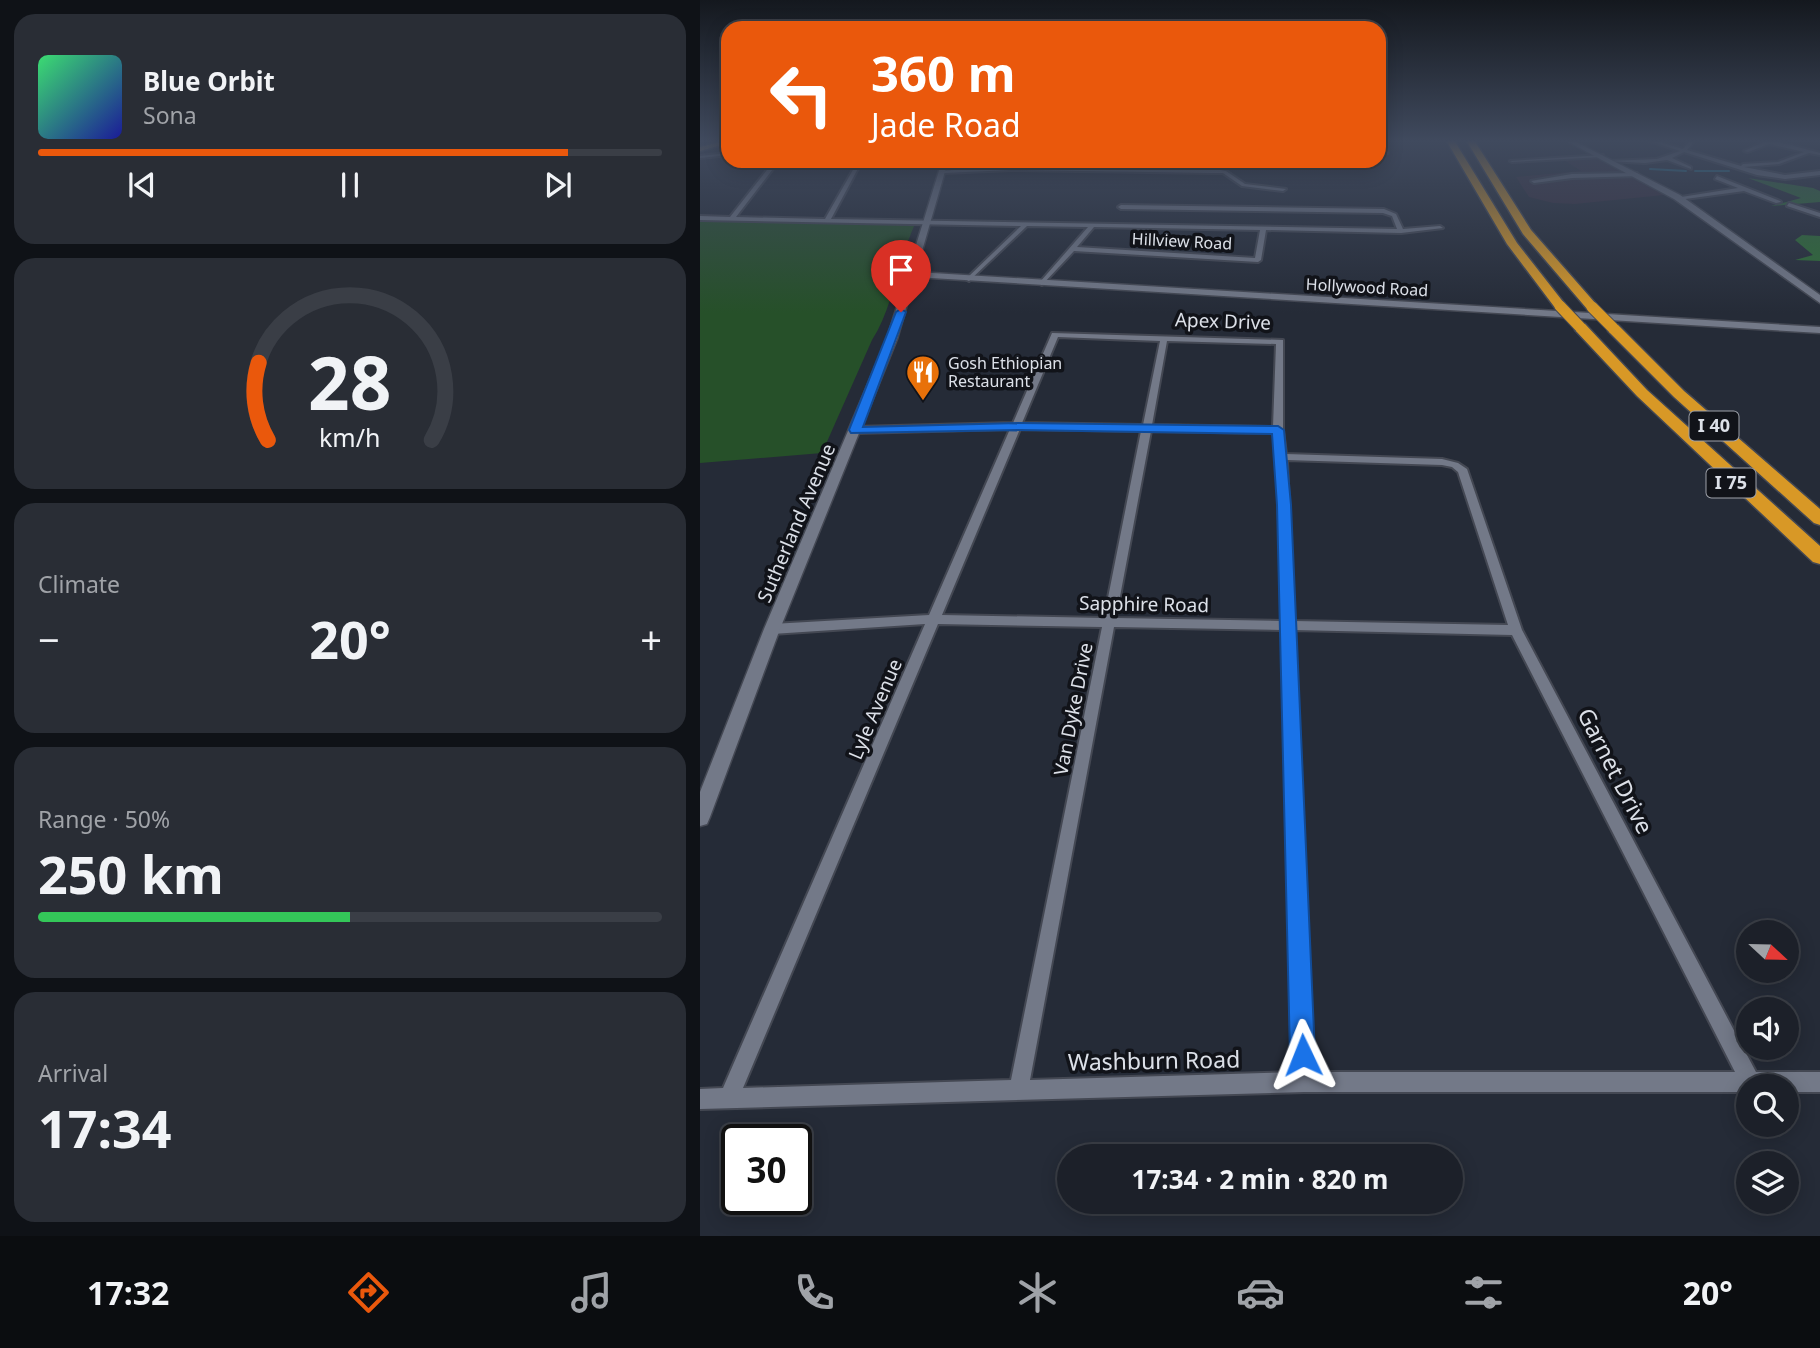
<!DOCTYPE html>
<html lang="en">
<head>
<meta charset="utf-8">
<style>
	body { margin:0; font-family:"Noto Sans",sans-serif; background:#292d35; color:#f1f3f6; height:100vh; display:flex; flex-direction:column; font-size:26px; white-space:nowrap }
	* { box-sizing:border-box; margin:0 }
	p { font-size:23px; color:#a0a3a8 }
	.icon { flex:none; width:38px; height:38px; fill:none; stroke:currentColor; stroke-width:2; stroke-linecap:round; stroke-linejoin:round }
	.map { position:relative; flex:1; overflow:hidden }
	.side { display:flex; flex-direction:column; gap:14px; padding:14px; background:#0f1217; width:700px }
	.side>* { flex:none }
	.hud { position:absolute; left:21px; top:21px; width:665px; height:147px; border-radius:21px; box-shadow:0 4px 18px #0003,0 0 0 2px #3a3e46; background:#ea580c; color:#fff; overflow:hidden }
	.needle { width:46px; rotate:112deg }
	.controls { position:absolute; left:1036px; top:920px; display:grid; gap:14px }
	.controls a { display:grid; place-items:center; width:63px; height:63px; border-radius:50%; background:#1c2029; box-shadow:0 4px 18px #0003,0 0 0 2px #3a3e46; font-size:35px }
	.speed { position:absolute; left:21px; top:1124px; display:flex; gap:14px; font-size:35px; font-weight:700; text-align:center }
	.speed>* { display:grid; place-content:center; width:91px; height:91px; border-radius:50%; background:#1c2029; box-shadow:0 4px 18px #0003,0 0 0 2px #3a3e46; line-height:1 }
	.speed .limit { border:4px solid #111; border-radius:10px; background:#fff; color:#111 }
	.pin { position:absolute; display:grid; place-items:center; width:60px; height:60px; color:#fff; margin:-72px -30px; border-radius:50% 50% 50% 0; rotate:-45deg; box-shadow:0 0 7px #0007 }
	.pin .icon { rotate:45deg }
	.me { position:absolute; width:77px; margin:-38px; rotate:358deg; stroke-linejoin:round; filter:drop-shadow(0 0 5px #0008) }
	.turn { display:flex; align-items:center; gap:24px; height:147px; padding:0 35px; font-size:32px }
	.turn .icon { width:91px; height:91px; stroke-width:2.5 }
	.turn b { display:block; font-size:49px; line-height:60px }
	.big { font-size:52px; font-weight:700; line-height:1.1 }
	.side .card { flex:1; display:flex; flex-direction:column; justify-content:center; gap:10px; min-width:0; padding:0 24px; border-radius:21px; background:#292d35 }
	.side .dial { align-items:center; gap:0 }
	.dial svg { height:182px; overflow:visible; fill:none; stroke:#3a3e46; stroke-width:7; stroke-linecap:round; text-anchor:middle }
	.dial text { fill:#f1f3f6; stroke:none }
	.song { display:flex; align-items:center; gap:21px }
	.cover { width:84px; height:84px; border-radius:10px; background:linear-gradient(135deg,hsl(140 70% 55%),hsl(240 70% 35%)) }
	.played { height:7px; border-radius:4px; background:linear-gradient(90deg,#ea580c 85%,#3a3e46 85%) }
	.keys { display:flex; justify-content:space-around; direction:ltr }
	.heat { display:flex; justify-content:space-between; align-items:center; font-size:38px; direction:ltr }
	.charge { height:10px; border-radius:5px; background:linear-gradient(90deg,#34c759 50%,#3a3e46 0) }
	.trip { position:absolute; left:357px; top:1144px; width:406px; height:70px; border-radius:35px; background:#1c2029; box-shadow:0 4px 18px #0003,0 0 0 2px #3a3e46; font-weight:700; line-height:70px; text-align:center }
	.menu { display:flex; height:112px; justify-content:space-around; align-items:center; background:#0b0d10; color:#a0a3a8 }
	.menu .icon { width:49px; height:49px }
	.menu .active { color:#ea580c }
	.menu b { font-size:32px; color:#f1f3f6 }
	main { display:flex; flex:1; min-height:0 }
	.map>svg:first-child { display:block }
	.commercial { fill:#372e3e }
	.green { fill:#265029 }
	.forest { fill:#2d6f33 }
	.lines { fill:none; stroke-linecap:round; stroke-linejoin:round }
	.stream { stroke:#227d98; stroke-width:2 }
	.minor-casing { stroke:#444853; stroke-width:4 }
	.tertiary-casing { stroke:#444853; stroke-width:3 }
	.secondary-casing { stroke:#444853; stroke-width:3 }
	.primary-casing { stroke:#444853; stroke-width:3 }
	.motorway-casing { stroke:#444853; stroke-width:3 }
	.minor { fill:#737988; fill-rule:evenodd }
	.tertiary { fill:#737988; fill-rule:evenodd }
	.secondary { fill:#737988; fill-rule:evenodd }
	.primary { fill:#b08c4d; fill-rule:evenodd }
	.motorway { fill:#d89826; fill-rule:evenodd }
	.motorway-bridge-casing { stroke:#444853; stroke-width:13; stroke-linecap:butt }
	.motorway-bridge { stroke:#d89826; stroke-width:11 }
	.route { fill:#1a73e8; stroke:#114b97; stroke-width:2 }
	.labels { text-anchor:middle; stroke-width:7; stroke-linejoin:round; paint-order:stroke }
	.far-street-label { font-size:16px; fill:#dce0e8; stroke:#111319 }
	.far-poi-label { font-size:16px; fill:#dce0e8; stroke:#111319; text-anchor:start }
	.shield { fill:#111319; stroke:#9fa2aa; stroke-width:2 }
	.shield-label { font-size:18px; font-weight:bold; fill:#dce0e8 }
	.street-label { font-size:19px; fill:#dce0e8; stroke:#111319 }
	.near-street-label { font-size:23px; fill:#dce0e8; stroke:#111319 }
</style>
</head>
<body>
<main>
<section class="side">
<div class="card">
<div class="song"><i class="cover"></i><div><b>Blue Orbit</b><p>Sona</p></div></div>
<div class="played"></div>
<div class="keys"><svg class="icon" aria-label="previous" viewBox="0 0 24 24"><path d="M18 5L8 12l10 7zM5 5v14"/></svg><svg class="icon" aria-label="pause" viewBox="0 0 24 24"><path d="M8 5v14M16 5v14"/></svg><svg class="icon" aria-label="next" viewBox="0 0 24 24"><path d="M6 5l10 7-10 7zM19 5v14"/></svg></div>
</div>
<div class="card dial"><svg viewBox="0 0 100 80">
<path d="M14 69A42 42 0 1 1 86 69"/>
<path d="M14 69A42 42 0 0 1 10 35" stroke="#ea580c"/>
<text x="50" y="56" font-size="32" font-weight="700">28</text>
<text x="50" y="72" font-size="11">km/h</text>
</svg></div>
<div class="card"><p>Climate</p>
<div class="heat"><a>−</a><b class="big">20°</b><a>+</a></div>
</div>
<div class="card"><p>Range · 50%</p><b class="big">250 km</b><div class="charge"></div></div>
<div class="card"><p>Arrival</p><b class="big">17:34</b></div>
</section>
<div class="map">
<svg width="1120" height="1236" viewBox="0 0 1120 1236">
	<rect width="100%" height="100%" fill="#252b37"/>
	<path class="commercial" d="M896,158l68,37 -89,9 -22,-1 -24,-6 -13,-20 65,-6 -17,-11z"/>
	<path class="green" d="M0,220l215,4c-17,37 -22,84 -43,116l-50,113 -122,10z"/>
	<g class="forest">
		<path d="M1048,178l65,10 7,3v11l-49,4 30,-8z"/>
		<path d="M1102,235l18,1v25l-25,-1 18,-5 -18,-15z"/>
	</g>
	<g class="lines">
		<g class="stream">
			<path d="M950,169l36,2"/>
			<path d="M995,171h34"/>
		</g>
		<g class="minor-casing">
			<g id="minor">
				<path d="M681,140h4l3,13 -4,-1z"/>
				<path d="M947,140h6l30,9 8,-9h4l-8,10 54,16 2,-2 35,-2 26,-10 -35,-8 -21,8 -4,-1 20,-9 -7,-2c21,0 43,8 63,13v2l-11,-2 -30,11 -35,3 41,8 35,-4v4l-35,4 -28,-4 -73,-23 -12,6 19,9v2l-24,-9 -22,3 -36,-2 48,-2 23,-8z"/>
				<path d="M28,153v2l-28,3v-2z"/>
				<path d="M903,155l-2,2 -89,5 -2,-1z"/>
				<path d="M74,161h5l-43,56 89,2 33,-58h4l-31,58 566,10 -5,-13 -9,-3 -262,-4 -3,-2 3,-2 263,4 12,5 7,15 37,-3 3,2 -42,5 -135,-3 -5,30 -3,2 -184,-11 -32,34 -3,-2 1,-1 48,-55 -61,-1 -58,55 -2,-1v-2l54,-52 -321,-6v-4l30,1zM394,227l166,3 -5,28 -178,-11z"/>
				<path d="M311,166l203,3 12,2 19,13 41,5 -3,2 -41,-5 -19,-13h-9l-203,-3 -68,3 -3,-2z"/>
				<path d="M937,173l2,3 -67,2 -38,5 -3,-2 41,-7z"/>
				<path d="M1017,176l63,25 1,1 -5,1 -32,-12 -66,9 -3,-2 63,-10 -23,-9z"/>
				<path d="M1089,203l31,10v4l-33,-11z"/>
				<path d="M352,333l231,7v90l3,24 156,5 16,4 9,6 55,161 234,442h64v20h-33v-5h-39v5h-444l-604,17v-20l23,-1 202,-464 -153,10 -4,-2 -2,-3 2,-3 4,-2 157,-9 81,-186 -155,4 -5,-3 5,-3 158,-4zM358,337l102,4 -17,84 -121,-2zM467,341l109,3 -3,83 -121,-2zM320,429l121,2 -37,187 -162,-3zM451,431l123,2 3,24 5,164 -166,-3zM587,460l155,5 10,2 6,5 50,153 -214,-4zM238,624l164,3 -91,453 -268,8zM414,627l168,3 12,442 -264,8zM594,630l218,5 223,437h-422z"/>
			</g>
		</g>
		<g class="tertiary-casing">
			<path id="tertiary" d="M242,161h6l-32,111 904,55v6l-905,-56 -18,62 -117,290 -70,188 -3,7 -7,2v-34l64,-163 123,-290z"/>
		</g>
		<g class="secondary-casing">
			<path id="secondary" d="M865,140h7l108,55 140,100v8l-146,-104z"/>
		</g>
		<g class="primary-casing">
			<path id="primary" d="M28,140v3l-28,8v-4z"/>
		</g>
		<g class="motorway-casing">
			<g id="motorway">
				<path d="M746,140h8l63,103 47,60v6h-8l-49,-65z"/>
				<path d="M766,140h8l57,90 65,74v6h-8l-65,-76z"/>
				<path d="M880,323l5,1 62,66 173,156v18l-7,-2 -176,-166 -62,-66v-6z"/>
				<path d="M913,324l5,1 66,66 136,118v16l-6,-2 -140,-126 -66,-66v-6z"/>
			</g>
		</g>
		<use href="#minor" class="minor"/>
		<use href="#tertiary" class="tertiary"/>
		<use href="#secondary" class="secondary"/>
		<use href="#primary" class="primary"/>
		<use href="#motorway" class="motorway"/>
		<g class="motorway-bridge-casing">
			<g id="motorway-bridge">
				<path d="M860,306l20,21"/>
				<path d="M892,307l21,21"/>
			</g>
		</g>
		<use href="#motorway-bridge" class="motorway-bridge"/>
	</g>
	<linearGradient id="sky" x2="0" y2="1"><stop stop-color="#14181e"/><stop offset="0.45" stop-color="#404a5e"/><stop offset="1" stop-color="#404a5e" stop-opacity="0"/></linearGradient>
	<rect width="1120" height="313" fill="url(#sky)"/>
	<path class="route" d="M201,309l5,3 -43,115 155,-4 260,3 6,4 7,75 24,550 -3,9 -9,4 -9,-4 -4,-9 -13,-550 -5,-71 -254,-4 -167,3 -2,-3 47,-118z"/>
	<defs>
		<g id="restaurant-pin" transform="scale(1.75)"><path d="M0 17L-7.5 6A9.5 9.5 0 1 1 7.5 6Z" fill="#e8710a" stroke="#111319"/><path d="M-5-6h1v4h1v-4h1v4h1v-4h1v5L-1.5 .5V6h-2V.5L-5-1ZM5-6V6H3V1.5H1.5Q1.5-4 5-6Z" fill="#fff"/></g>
	</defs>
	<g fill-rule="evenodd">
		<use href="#restaurant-pin" x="223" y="372"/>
	</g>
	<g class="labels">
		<g class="far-street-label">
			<text transform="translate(482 241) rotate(3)" y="6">Hillview Road</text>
			<text transform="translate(667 287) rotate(3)" y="6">Hollywood Road</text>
		</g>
		<g class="far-poi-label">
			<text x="248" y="369">Gosh Ethiopian<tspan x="248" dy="18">Restaurant</tspan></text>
		</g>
		<g class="shield">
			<rect x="989.5" y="411.5" width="49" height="29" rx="5"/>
			<rect x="1006.5" y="468.5" width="49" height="29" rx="5"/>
		</g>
		<g class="shield-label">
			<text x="1014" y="432">I 40</text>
			<text x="1031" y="489">I 75</text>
		</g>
		<g class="street-label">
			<text transform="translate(523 321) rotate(2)" y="7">Apex Drive</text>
			<text transform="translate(96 523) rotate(-67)" y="7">Sutherland Avenue</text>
			<text transform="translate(444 604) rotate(1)" y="7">Sapphire Road</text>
			<text transform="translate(175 709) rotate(-67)" y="7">Lyle Avenue</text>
			<text transform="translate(373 709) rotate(-79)" y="7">Van Dyke Drive</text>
		</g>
		<g class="near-street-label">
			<text transform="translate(915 771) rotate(63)" y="8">Garnet Drive</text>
			<text transform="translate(454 1061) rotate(-1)" y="8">Washburn Road</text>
		</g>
	</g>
</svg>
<div class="controls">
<a><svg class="needle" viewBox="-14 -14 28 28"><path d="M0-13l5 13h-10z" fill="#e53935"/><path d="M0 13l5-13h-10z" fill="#a0a3a8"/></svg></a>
<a><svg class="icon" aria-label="sound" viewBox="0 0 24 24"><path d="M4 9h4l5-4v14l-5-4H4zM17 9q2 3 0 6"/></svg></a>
<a><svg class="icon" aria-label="search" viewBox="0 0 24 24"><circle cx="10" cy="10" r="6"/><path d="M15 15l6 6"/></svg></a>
<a><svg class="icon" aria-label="layers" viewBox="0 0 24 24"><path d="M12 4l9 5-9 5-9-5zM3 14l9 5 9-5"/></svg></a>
</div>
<div class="speed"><div class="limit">30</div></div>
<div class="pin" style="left:201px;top:312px;background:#d93025"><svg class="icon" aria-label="arrive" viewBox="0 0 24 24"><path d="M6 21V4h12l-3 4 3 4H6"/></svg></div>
<svg class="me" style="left:603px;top:1055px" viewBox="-20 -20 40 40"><path d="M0-17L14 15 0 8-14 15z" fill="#1a73e8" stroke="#fff" stroke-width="4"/></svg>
<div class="trip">17:34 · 2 min · 820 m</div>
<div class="hud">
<div class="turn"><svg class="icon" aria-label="left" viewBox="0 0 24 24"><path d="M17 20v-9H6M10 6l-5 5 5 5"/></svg><div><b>360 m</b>Jade Road</div></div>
</div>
</div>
</main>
<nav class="menu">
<b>17:32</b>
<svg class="icon active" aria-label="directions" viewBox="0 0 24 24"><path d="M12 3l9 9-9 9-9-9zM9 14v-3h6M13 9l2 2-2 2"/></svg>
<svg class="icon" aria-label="music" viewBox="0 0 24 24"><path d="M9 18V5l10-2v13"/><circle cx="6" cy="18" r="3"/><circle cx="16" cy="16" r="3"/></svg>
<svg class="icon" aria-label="phone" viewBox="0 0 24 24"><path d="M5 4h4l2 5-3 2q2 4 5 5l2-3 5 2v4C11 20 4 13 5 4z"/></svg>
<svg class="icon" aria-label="climate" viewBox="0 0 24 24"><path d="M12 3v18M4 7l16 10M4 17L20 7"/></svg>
<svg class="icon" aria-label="car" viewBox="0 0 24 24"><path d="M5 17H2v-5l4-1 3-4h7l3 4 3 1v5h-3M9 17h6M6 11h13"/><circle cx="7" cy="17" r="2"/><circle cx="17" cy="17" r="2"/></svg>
<svg class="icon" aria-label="filters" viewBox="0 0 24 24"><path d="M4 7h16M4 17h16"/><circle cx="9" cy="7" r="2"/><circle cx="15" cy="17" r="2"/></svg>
<b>20°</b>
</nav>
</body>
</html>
